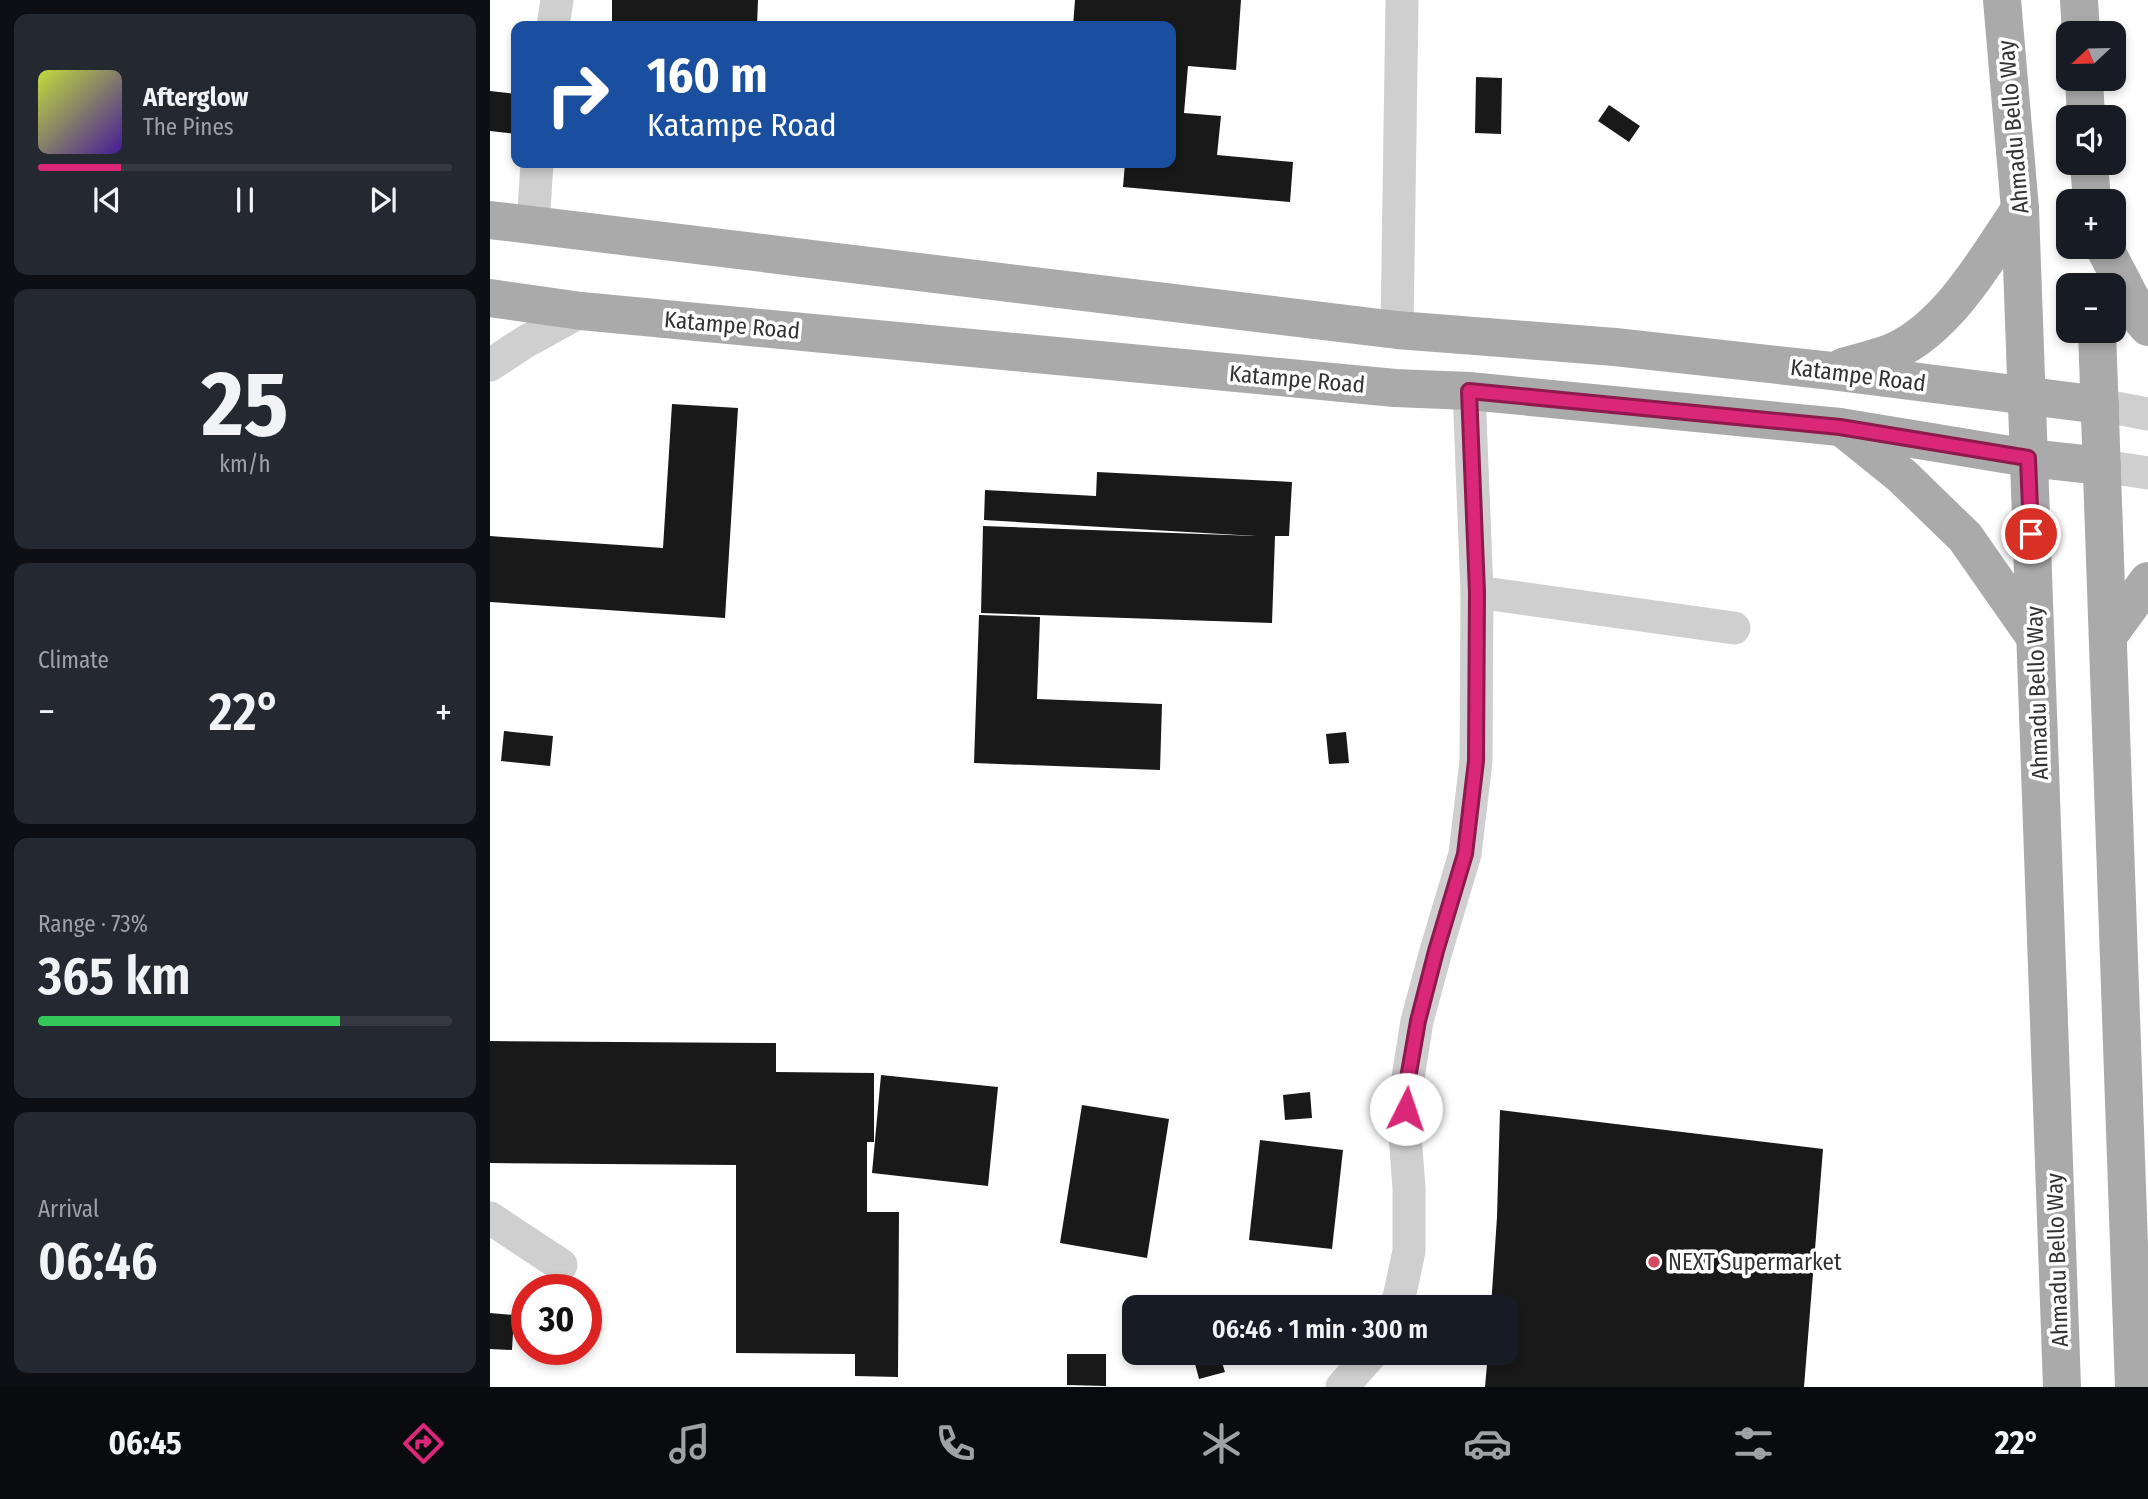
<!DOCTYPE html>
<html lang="en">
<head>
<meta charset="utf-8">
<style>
	body { margin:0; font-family:"Fira Sans Condensed",sans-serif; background:#242831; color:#f1f3f6; height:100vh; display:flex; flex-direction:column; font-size:26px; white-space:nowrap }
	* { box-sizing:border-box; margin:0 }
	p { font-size:23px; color:#9ea1a6 }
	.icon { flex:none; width:38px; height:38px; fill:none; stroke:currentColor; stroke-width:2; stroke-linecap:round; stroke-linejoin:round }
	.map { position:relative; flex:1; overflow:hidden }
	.sheet { display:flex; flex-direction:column; gap:14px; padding:14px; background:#0d0f14; width:490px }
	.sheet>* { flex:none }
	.hud { position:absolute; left:21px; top:21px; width:665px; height:147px; border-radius:14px; box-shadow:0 4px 10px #0003; background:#1a4fa0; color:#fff; overflow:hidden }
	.needle { width:46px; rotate:248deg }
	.tools { position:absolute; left:1566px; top:21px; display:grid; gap:14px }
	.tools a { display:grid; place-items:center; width:70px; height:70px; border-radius:14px; background:#171b24; box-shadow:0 4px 10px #0003; font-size:35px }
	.speed { position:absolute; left:21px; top:1274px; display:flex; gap:14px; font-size:35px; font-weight:700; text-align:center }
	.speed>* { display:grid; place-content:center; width:91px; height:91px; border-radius:50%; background:#171b24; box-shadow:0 4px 10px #0003; line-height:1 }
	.speed .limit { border:10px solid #d22; background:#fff; color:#111 }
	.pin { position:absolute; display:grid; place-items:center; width:60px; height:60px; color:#fff; margin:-30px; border:4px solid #fff; border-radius:50%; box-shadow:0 2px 7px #0007 }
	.me { position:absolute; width:77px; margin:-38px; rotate:4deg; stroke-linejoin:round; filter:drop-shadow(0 0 5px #0008) }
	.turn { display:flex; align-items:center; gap:24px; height:147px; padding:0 21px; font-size:32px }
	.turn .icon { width:91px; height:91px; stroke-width:2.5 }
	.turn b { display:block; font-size:49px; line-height:60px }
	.big { font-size:52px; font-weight:600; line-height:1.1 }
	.sheet .widget { flex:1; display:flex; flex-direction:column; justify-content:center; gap:10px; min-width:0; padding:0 24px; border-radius:14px; background:#242831 }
	.sheet .dial { align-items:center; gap:0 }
	.dial b { font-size:91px; line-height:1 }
	.song { display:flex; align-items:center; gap:21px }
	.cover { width:84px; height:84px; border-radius:10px; background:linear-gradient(135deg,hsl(70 70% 55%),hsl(260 70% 35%)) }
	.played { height:7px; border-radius:4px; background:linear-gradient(90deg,#db2777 20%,#363941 20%) }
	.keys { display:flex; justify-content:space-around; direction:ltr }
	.heat { display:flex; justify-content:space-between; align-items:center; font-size:38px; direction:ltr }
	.charge { height:10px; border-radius:5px; background:linear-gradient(90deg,#34c759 73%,#363941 0) }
	.trip { position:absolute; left:632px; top:1295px; width:396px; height:70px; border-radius:14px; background:#171b24; box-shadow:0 4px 10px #0003; font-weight:600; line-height:70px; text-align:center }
	.menu { display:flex; height:112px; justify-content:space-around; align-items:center; background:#090b0e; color:#9ea1a6 }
	.menu .icon { width:49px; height:49px }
	.menu .on { color:#db2777 }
	.menu b { font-size:32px; color:#f1f3f6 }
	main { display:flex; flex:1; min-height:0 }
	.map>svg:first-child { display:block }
	.building { fill:#191919 }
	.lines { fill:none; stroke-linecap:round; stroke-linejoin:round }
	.minor { stroke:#cfcfcf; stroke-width:33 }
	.major { stroke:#aaa; stroke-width:38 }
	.route-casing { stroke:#8e194d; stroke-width:18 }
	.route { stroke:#db2777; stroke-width:12 }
	.poi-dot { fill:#d34b61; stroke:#fff; stroke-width:2.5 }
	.labels { text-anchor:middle; stroke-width:7; stroke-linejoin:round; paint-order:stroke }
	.street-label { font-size:23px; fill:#323232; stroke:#fff }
	.poi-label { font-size:23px; fill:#323232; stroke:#fff; text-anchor:start }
</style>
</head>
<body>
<main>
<section class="sheet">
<div class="widget">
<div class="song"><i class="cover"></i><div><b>Afterglow</b><p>The Pines</p></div></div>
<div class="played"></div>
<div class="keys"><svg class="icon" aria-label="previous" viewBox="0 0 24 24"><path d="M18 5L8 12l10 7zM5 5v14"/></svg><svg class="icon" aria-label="pause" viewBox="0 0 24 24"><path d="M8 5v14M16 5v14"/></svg><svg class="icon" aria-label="next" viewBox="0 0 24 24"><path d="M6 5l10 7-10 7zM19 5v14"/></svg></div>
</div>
<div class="widget dial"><b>25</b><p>km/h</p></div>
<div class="widget"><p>Climate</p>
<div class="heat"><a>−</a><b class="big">22°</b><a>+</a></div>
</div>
<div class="widget"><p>Range · 73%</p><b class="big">365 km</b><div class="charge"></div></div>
<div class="widget"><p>Arrival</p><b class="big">06:46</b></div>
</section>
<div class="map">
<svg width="1658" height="1387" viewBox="0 0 1658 1387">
	<rect width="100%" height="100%" fill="#fff"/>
	<g class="building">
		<path d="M122,0h146l-1,26h-145z"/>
		<path d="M585,0h166l-5,70 -48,-4 -4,47 37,3 -4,39 76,7 -3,40 -167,-15 2,-24h46v-137h-98z"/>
		<path d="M986,77l26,1 -1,56 -26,-1z"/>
		<path d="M0,91l26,3v40l-26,-3z"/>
		<path d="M1119,105l31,21 -11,16 -31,-21z"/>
		<path d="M182,404l66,4 -13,210 -235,-16v-66l173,12z"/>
		<path d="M607,472l195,10 -3,54h-14l-3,87 -291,-10 2,-87 273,10 -272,-16 1,-30 111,6z"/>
		<path d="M489,615l61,2 -3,82 125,5 -2,66 -186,-7z"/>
		<path d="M14,731l49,5 -3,30 -49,-5z"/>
		<path d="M856,732l3,31 -20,1 -3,-30z"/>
		<path d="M0,1041l286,2v29l98,1v69h-7v70h32l-1,165 -43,-1v-22l-119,-1v-188l-246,-2z"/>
		<path d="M391,1075l117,12 -10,99 -116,-13z"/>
		<path d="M820,1092l2,26 -27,2 -2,-25z"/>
		<path d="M592,1105l87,14 -22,139 -87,-15z"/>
		<path d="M1010,1110l323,39 -19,238h-319l3,-34h17v-46h-14l6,-90z"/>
		<path d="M770,1140l83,10 -11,99 -83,-9z"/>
		<path d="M0,1313l24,2 -2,35 -22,-1z"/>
		<path d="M729,1353l6,19 -26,7 -5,-19z"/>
		<path d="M577,1354h39v32l-39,-1z"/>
	</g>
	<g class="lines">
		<g class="minor">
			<path d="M63,26l4,-26"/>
			<path d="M43,226l4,-63"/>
			<path d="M907,330l5,-330"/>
			<path d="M0,365l35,-23 56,-31"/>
			<path d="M1610,405l48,9"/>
			<path d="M1612,466l46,7"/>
			<path d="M987,592l257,36"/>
			<path d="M0,1218l71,47"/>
			<path d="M904,1307l5,-9 10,-47v-63l-4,-53 2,-51 10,-63 19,-70 29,-97 11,-93 1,-169 -8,-201"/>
			<path d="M852,1387l30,-34"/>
		</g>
		<g class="major">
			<path d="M1512,0l18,209 42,1178"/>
			<path d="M1589,0l2,33"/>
			<path d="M1594,79l2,38"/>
			<path d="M1599,163l3,38"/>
			<path d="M0,220l907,110 218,17 217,24 268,34"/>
			<path d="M1614,247l38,73 6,7"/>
			<path d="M0,298l91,13 814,77 74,3 371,36 188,31 74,8"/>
			<path d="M1607,331l37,1056"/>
			<path d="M1353,367c16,-5 36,-9 52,-16 55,-26 92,-93 125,-142"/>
			<path d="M1355,430l57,46 63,61 70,100"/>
			<path d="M1618,636l40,-55"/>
		</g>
	</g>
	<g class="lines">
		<g class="route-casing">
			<path id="route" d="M916,1109l1,-25 11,-63 18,-70 29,-97 11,-93 1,-169 -8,-201 371,36 188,31 3,76"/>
		</g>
		<use href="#route" class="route"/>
	</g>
	<circle class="poi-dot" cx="1164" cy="1262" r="7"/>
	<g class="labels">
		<g class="street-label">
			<text transform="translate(1523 127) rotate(-95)" y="8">Ahmadu Bello Way</text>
			<text transform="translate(242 325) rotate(5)" y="8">Katampe Road</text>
			<text transform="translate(1368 375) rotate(7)" y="8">Katampe Road</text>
			<text transform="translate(807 379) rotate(5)" y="8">Katampe Road</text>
			<text transform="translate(1547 693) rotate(-92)" y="8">Ahmadu Bello Way</text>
			<text transform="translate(1567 1260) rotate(-92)" y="8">Ahmadu Bello Way</text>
		</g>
		<g class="poi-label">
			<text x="1178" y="1270">NEXT Supermarket</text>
		</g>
	</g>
</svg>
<div class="tools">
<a><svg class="needle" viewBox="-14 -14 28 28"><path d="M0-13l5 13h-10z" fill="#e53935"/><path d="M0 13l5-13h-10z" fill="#9ea1a6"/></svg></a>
<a><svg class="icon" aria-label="sound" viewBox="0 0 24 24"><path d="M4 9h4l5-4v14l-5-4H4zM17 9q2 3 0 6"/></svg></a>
<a>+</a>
<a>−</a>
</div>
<div class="speed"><div class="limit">30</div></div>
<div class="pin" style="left:1541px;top:534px;background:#d93025"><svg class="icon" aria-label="arrive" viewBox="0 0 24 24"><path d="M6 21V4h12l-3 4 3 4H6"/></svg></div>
<svg class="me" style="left:916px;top:1109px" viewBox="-20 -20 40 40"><circle r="19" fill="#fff"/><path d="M0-13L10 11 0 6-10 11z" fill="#db2777"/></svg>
<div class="trip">06:46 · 1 min · 300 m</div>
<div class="hud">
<div class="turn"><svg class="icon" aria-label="right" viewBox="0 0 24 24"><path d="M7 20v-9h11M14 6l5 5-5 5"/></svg><div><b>160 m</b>Katampe Road</div></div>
</div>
</div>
</main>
<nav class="menu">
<b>06:45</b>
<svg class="icon on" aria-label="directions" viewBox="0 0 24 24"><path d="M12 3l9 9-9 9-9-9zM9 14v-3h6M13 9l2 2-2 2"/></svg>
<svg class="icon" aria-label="music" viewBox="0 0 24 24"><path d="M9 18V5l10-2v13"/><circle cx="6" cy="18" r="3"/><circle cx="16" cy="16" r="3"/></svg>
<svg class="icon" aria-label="phone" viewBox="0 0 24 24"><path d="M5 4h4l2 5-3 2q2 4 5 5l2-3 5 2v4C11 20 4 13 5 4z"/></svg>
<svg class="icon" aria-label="climate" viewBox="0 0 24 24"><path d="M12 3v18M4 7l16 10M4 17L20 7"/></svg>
<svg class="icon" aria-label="car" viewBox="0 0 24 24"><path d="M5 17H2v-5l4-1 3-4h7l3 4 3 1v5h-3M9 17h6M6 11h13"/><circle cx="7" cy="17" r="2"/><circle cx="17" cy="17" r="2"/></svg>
<svg class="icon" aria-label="filters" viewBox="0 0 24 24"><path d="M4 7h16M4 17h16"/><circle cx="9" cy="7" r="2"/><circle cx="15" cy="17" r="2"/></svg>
<b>22°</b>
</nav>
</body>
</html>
